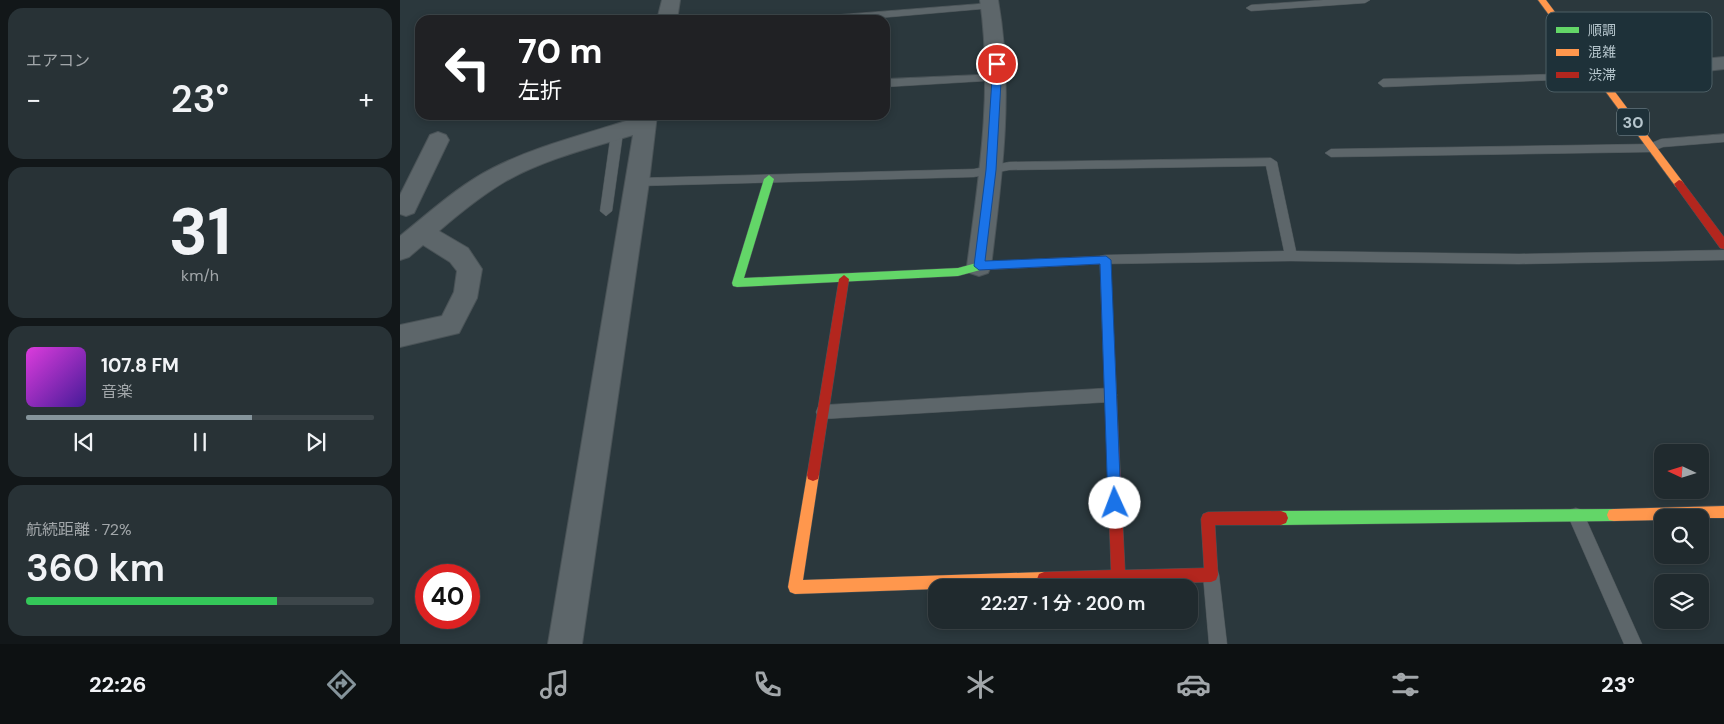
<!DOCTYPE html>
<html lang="ja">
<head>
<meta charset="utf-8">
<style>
	body { margin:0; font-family:"DM Sans","Noto Sans JP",sans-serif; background:#283236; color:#f1f3f6; height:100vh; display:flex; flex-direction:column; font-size:19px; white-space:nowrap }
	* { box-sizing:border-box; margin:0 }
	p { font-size:16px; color:#a2a7aa }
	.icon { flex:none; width:28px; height:28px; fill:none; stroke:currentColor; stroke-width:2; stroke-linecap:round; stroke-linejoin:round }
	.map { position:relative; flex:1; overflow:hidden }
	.panel { display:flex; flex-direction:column; gap:8px; padding:8px; background:#121719; width:400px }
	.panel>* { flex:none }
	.hud { position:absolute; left:15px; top:15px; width:475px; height:105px; border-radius:15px; box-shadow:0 2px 8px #0003,0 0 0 1px #3d464a; background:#202124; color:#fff; overflow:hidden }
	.needle { width:32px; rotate:274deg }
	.controls { position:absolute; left:1254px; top:444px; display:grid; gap:10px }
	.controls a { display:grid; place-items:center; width:55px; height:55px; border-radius:10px; background:#202a2e; box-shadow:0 2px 8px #0003,0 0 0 1px #3d464a; font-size:25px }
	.speed { position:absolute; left:15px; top:564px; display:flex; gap:10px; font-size:25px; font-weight:700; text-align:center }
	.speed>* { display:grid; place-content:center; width:65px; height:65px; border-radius:50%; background:#202a2e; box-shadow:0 2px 8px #0003,0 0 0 1px #3d464a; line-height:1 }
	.speed .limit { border:8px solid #d22; background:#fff; color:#111 }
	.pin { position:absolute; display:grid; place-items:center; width:42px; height:42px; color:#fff; margin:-21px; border:2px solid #fff; border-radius:50%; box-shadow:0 1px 5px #0007 }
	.me { position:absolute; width:55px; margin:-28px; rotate:358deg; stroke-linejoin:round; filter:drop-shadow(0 0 4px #0008) }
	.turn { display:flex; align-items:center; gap:18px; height:105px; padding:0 20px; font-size:22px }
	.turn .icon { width:65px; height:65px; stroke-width:2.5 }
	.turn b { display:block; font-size:35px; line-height:42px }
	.big { font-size:38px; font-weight:600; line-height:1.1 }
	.panel .tile { flex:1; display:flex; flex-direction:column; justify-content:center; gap:8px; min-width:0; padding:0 18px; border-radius:15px; background:#283236 }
	.panel .dial { align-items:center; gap:0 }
	.dial b { font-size:65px; line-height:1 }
	.song { display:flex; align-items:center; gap:15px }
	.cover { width:60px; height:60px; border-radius:8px; background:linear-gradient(135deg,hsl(300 70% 55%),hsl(260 70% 35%)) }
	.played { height:5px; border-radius:2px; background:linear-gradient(90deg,#85949b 65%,#3d464a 65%) }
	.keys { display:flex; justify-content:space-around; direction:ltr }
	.heat { display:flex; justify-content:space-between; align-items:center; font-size:28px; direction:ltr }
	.charge { height:8px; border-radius:4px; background:linear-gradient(90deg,#34c759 72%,#3d464a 0) }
	.trip { position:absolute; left:528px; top:579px; width:270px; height:50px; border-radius:15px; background:#202a2e; box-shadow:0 2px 8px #0003,0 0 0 1px #3d464a; font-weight:600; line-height:50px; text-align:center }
	.tabs { display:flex; height:80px; justify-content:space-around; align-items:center; background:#0d1112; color:#a2a7aa }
	.tabs .icon { width:35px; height:35px }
	.tabs .on { color:#85949b }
	.tabs b { font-size:22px; color:#f1f3f6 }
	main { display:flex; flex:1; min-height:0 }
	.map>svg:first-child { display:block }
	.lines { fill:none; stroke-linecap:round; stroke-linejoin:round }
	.lane-casing { stroke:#4a5357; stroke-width:1 }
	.street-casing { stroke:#4a5357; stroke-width:2 }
	.fast-casing { stroke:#4a5357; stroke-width:1 }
	.slow-casing { stroke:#4a5357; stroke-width:1 }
	.jam-casing { stroke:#4a5357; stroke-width:1 }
	.lane { fill:#5d666a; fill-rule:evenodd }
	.street { fill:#5d666a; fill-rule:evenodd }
	.fast { fill:#63d668; fill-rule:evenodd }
	.slow { fill:#ff974d; fill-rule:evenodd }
	.jam { fill:#b3261e; fill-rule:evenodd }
	.route { fill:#1a73e8; stroke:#114b97 }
	.labels { text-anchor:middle; stroke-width:5; stroke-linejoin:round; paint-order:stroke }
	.shield { fill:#1e3139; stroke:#8899a1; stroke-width:1 }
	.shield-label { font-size:16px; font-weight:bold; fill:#b6c6cd }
	.key { fill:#1e3139; stroke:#4c5e65; stroke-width:1 }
	.key-label { font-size:14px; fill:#b6c6cd }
</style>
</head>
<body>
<main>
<section class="panel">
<div class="tile"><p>エアコン</p>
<div class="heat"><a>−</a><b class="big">23°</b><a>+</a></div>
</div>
<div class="tile dial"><b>31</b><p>km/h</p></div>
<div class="tile">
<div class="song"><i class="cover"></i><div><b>107.8 FM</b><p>音楽</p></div></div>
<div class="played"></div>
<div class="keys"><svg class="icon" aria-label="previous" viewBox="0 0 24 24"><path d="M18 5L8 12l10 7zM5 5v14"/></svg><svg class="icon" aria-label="pause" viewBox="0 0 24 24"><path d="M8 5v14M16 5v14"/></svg><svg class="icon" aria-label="next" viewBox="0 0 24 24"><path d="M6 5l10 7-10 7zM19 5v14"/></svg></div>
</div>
<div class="tile"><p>航続距離 · 72%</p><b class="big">360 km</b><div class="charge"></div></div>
</section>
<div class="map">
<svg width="1324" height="644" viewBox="0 0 1324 644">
	<rect width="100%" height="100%" fill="#2b383d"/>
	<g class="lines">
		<g class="lane-casing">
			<g id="lane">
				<path d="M923,0h47l-5,3 -114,8 -5,-3 5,-3z"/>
				<path d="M590,3l5,3 -2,2 -137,12 -37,-1 5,-3z"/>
				<path d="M1199,73l4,1v4l-220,9 -5,-4 5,-4z"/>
				<path d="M598,74l5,4 -1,2 -117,7v-8z"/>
				<path d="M217,129l6,4 -11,78 -6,5 -6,-5 11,-78z"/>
				<path d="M1324,134v8l-61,5 -12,5 -320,5 -6,-4 6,-4 318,-5 12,-5z"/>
				<path d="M871,158l6,4 19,89 223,3 205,-4v10l-205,4 -228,-3 -191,3 -1,-4 1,-4 5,-1 179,-4 -18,-85 -257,4 -35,7 -336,9 -6,-4 6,-4 336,-9 35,-7z"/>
				<path d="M710,388l5,2 2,5 -2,5 -5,2 -287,17 -5,-2 -2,-5 2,-5 5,-2z"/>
				<path d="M1176,508l6,2 60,134h-18l-56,-128 2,-6z"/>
				<path d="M811,567l6,2 2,6 8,69h-18l-6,-69 2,-6z"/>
			</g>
		</g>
		<g class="street-casing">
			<g id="street">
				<path d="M262,0h18l-3,20h-20z"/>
				<path d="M580,0h18c16,90 4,177 -7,266l-3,7 -9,3 -9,-3 -3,-7c12,-89 26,-176 13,-266z"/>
				<path d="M1324,57v12l-125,14 -7,-2 -3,-5 3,-5 7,-2z"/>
				<path d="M235,115h22l-8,67 -67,462h-34l85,-509c-43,13 -88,24 -127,46 -24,14 -46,32 -67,50l29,17 14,21 -5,29 -18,35 -59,14v-22l42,-9 12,-24 3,-21 -7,-9 -27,-17 -14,12 -9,3v-24c30,-24 59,-51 93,-68 45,-23 94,-34 142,-50z"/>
				<path d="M38,132l8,3 3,5 -35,73 -8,3 -6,-2v-19l30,-60z"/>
			</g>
		</g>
		<g class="fast-casing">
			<g id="fast">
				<path d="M369,175l5,4 -30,99 214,-10 22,-6 5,4 -1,3 -26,7 -221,11 -4,-1 -1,-3 32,-104z"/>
				<path d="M1214,509l5,1 2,5 -2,5 -5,1 -333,4 -5,-2 -2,-5 2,-5 5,-2z"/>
			</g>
		</g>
		<g class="slow-casing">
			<g id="slow">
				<path d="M1138,0h8l136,181 2,3 -2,3h-6z"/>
				<path d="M413,469l5,2 1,4 -16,105 241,-8 5,2 2,5 -2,5 -5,2 -108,2v1l-141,5 -5,-2 -2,-5 19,-112 1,-4z"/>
				<path d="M1324,506v12h-62v2l-48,1 -5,-1 -2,-5 2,-5 5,-1z"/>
			</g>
		</g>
		<g class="jam-casing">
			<g id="jam">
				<path d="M1279,180l3,1 42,56v12l-4,-1 -44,-61 -2,-3z"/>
				<path d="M705,256l5,4 15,310 79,-2 -3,-49 2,-5 5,-2 73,-1 5,2 2,5 -2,5 -5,2h-66l3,50 -2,5 -5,2 -167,4 -5,-2 -2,-5 2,-5 5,-2 67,-2 -11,-306 -120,6 -5,-4 5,-4z"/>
				<path d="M444,275l5,4 -30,196 -1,4 -5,2 -5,-2 -1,-4 32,-196z"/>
			</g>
		</g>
		<use href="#lane" class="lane"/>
		<use href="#street" class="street"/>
		<use href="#fast" class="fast"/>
		<use href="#slow" class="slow"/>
		<use href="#jam" class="jam"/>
	</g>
	<path class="route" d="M597,62l5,2 -6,106 -11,91 121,-5 5,4 10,243 -1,5 -5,2 -5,-2 -2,-5 -8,-239 -121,6 -5,-4 12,-96 7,-106z"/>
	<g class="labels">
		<rect class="shield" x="1217" y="108.5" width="32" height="27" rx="4"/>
		<g class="shield-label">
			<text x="1233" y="128">30</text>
		</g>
	</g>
	<rect x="1146" y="12" width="166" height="80" rx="8" class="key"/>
	<rect x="1156" y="27" width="23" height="6" fill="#63d668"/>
	<rect x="1156" y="49" width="23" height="7" fill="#ff974d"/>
	<rect x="1156" y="72" width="23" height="6" fill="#b3261e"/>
	<g class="key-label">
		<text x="1188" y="35">順調</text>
		<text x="1188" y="57">混雑</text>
		<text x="1188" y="80">渋滞</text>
	</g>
</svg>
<div class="controls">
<a><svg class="needle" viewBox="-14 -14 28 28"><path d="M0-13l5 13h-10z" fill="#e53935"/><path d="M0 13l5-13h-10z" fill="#a2a7aa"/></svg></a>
<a><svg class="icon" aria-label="search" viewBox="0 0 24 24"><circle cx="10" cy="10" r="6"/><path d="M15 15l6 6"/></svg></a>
<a><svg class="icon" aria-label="layers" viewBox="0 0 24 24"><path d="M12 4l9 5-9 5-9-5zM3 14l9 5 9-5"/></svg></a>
</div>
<div class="speed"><div class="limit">40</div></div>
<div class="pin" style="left:597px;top:64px;background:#d93025"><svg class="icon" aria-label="arrive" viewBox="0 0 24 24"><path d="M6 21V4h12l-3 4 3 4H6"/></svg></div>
<svg class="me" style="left:715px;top:503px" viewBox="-20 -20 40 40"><circle r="19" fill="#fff"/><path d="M0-13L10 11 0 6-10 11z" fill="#1a73e8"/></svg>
<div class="trip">22:27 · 1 分 · 200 m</div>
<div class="hud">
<div class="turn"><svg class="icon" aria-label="left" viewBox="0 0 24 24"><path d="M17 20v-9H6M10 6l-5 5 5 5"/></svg><div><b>70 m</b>左折</div></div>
</div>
</div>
</main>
<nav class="tabs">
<b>22:26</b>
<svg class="icon on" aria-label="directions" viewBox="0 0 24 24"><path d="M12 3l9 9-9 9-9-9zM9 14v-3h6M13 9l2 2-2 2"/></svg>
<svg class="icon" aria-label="music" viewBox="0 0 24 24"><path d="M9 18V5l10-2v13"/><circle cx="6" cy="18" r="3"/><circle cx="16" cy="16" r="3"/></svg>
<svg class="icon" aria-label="phone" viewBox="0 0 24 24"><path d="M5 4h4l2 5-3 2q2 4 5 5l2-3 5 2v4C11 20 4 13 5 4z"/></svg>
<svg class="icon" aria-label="climate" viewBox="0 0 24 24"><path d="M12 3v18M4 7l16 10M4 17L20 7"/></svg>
<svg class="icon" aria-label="car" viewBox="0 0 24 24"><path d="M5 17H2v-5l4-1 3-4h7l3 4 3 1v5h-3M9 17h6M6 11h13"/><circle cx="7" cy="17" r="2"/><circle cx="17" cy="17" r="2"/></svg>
<svg class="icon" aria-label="filters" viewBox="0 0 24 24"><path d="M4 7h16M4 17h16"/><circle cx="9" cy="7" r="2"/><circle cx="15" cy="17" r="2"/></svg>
<b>23°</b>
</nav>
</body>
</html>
